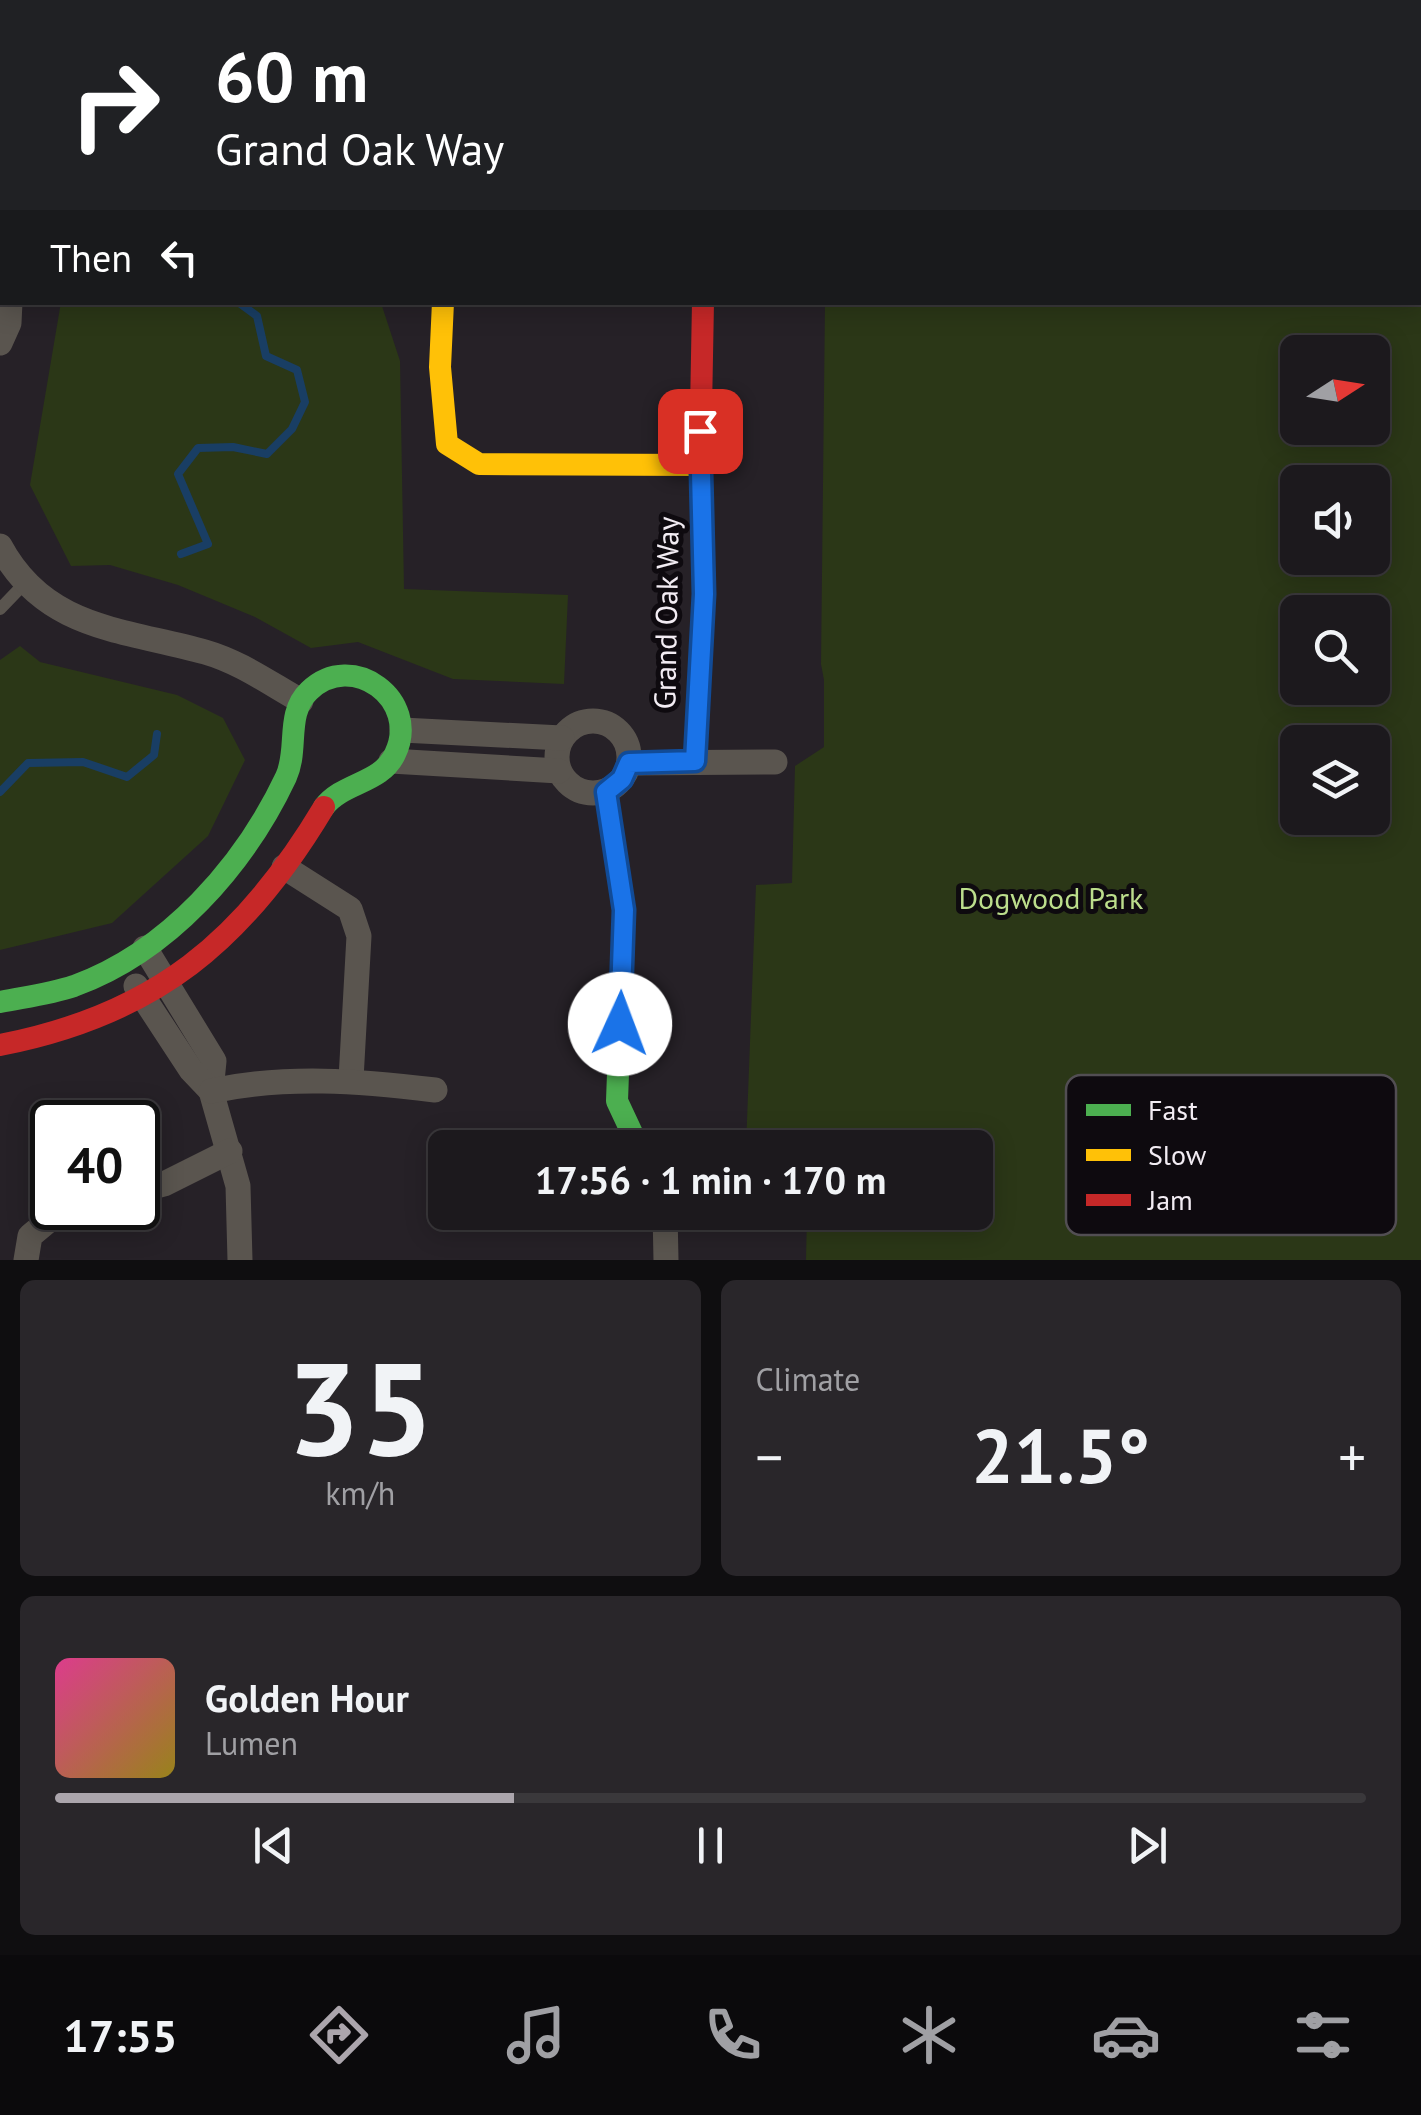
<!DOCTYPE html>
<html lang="en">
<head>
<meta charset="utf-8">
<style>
	body { margin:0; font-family:"PT Sans",sans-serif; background:#29262a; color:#f1f3f6; height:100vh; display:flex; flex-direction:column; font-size:38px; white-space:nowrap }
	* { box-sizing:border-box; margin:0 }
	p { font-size:32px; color:#a0a0a4 }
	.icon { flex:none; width:55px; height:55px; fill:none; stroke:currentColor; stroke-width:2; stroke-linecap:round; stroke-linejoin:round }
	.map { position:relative; height:1260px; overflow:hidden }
	.side { display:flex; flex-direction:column; gap:20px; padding:20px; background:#0f0e10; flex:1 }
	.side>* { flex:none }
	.hud { position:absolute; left:0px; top:0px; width:1422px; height:305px; box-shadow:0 5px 25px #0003,0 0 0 2px #3a383b; background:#202124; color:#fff; overflow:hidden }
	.needle { width:65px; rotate:78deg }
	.fabs { position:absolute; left:1280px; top:335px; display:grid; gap:20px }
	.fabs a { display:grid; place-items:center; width:110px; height:110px; border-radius:15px; background:#1c191d; box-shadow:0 5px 25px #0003,0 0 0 2px #3a383b; font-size:50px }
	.speed { position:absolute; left:30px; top:1100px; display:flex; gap:20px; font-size:50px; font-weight:700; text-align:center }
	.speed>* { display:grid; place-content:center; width:130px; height:130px; border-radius:50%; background:#1c191d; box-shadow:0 5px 25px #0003,0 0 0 2px #3a383b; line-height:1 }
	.speed .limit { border:5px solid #111; border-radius:15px; background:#fff; color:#111 }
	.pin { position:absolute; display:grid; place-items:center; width:85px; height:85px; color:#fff; margin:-42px; border-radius:20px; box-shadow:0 5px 15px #0006 }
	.me { position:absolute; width:110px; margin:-55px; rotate:2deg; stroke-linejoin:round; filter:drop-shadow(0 0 8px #0008) }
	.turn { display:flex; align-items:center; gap:35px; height:210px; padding:0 50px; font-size:45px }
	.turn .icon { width:130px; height:130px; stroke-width:2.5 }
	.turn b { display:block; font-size:70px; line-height:85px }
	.then { display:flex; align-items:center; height:95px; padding:0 50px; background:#0003; gap:20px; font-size:38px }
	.big { font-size:75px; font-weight:700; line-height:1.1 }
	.side .widget { flex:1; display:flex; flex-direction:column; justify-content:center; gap:15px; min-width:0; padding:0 35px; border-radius:15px; background:#29262a }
	.side .dial { align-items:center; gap:0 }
	.dial b { font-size:130px; line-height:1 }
	.song { display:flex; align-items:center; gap:30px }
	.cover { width:120px; height:120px; border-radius:15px; background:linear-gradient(135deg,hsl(330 70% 55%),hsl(50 70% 35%)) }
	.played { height:10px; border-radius:5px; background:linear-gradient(90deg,#aba5ac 35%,#3a383b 35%) }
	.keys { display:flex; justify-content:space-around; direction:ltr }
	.heat { display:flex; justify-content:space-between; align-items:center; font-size:55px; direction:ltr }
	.side .tiles { flex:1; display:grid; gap:20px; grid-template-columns:1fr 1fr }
	.widget:last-child { grid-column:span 2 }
	.trip { position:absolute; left:428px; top:1130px; width:565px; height:100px; border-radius:15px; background:#1c191d; box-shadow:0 5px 25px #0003,0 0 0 2px #3a383b; font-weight:700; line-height:100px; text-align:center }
	.tab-bar { display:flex; height:160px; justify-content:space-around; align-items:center; background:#0b0a0c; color:#a0a0a4 }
	.tab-bar .icon { width:70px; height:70px }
	.tab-bar .on { color:#aba5ac }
	.tab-bar b { font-size:45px; color:#f1f3f6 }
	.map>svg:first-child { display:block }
	.green { fill:#2b3717; fill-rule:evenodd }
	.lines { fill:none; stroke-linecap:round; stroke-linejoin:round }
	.stream { stroke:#193e64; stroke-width:8 }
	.lane { stroke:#5a554f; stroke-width:12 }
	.street { stroke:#5a554f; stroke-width:25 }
	.fast { stroke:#4caf50; stroke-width:22 }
	.slow { stroke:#ffc107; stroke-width:22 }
	.jam { stroke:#c62828; stroke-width:22 }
	.route-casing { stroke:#114b97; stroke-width:25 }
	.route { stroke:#1a73e8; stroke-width:18 }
	.labels { text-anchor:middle; stroke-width:10; stroke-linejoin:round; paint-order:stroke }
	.street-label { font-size:30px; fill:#f2ecf3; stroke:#0e0a0f }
	.park-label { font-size:30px; fill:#bcde8c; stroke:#0e0a0f }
	.key { fill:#0e0a0f; stroke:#524e53; stroke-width:2.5 }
	.key-label { font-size:28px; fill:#f2ecf3 }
</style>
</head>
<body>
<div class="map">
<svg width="1421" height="1260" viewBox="0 0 1421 1260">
	<rect width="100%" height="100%" fill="#262127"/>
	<g class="green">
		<path d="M52,0h690l2,2h-697z"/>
		<path d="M1421,254v1006h-615l1,-47 168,-1v-64l-229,-1 10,-262 36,-2 3,-117 29,-19v-67l-3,-16 4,-361 595,-1zM1298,352h74v76h-74zM1298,482h74v76h-74zM1298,612h74v76h-74zM1298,742h74v76h-74z"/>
		<path d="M61,302l320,1 19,58 4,228 164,6 -4,89 -111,-5 -95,-37 -47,6 -56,-31 -77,-32 -68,-20 -39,1 -41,-81z"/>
		<path d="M20,646l20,16 137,33 46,23 22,42 -37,76 -96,87 -112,27v-290z"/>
	</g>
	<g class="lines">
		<g class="stream">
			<path d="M107,0l1,2"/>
			<path d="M181,554l27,-10 -30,-70 20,-26 35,-1 34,7 25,-25 13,-27 -8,-32 -31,-14 -9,-40 -19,-14"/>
			<path d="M0,792l28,-29 55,-1 44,15 27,-22 3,-21"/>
		</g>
		<path class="lane" d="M0,609l24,-25"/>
		<g class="street">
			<path d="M0,178l2,13"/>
			<path d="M0,343l9,-20 1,-21"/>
			<path d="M0,546c45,84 123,83 205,106 35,10 64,31 96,49"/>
			<circle cx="593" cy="757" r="36"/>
			<path d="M402,730l160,8"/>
			<path d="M391,761l168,10"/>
			<path d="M629,763l146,-1"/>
			<path d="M284,867l66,42 9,27 -8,143"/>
			<path d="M145,948l69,113 -3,30 27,95 2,74"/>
			<path d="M136,986l55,84 20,21"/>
			<path d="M211,1091c75,-16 149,-10 224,-1"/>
			<path d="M138,1191l26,-7 66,-33"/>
			<path d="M665,1212l1,48"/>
			<path d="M26,1260l4,-24 30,-25 13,-3"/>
		</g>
		<g class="fast">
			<path d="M606,792l18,118 -7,191 22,47"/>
			<path d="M0,1002c25,-5 50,-8 74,-16 94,-34 170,-120 212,-209 13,-28 -1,-63 23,-86 43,-42 112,9 86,63 -14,30 -52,28 -71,53"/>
		</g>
		<path class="slow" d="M443,302l-3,65 7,77 32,20 221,1"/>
		<g class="jam">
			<path d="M695,761l9,-167 -4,-129 3,-163"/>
			<path d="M0,1045c155,-30 244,-104 324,-238"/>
		</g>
	</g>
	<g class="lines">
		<g class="route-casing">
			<path id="route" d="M620,1024l4,-114 -18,-118 16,-13 7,-16 66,-2 9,-167 -4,-163"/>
		</g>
		<use href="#route" class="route"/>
	</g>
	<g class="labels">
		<g class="street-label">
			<text transform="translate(667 613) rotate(-89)" y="10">Grand Oak Way</text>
		</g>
		<g class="park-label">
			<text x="1051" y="909">Dogwood Park</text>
		</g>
	</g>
	<rect x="1066" y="1075" width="330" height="160" rx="15" class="key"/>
	<rect x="1086" y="1104" width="45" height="12" fill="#4caf50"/>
	<rect x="1086" y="1149" width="45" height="12" fill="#ffc107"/>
	<rect x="1086" y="1194" width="45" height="12" fill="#c62828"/>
	<g class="key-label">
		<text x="1148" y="1120">Fast</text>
		<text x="1148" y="1165">Slow</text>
		<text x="1148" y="1210">Jam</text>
	</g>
</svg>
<div class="fabs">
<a><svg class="needle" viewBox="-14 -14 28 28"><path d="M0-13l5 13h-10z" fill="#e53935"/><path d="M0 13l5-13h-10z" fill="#a0a0a4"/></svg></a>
<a><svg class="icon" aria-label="sound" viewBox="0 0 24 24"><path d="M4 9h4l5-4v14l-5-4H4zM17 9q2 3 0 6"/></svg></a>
<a><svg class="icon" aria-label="search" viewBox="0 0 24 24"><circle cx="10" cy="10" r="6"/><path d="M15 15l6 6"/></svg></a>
<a><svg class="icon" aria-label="layers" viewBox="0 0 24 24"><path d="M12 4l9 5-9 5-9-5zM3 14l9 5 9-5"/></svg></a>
</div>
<div class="speed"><div class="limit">40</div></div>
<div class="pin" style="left:700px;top:431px;background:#d93025"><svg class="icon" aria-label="arrive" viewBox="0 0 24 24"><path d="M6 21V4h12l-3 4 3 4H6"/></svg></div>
<svg class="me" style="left:620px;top:1024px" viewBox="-20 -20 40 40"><circle r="19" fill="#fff"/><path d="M0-13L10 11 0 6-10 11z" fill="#1a73e8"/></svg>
<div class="trip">17:56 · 1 min · 170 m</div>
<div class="hud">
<div class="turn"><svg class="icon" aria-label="right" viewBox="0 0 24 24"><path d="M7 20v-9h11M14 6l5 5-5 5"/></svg><div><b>60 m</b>Grand Oak Way</div></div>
<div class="then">Then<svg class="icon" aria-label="left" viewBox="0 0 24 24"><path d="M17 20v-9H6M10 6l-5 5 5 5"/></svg></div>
</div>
</div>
<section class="side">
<div class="tiles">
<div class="widget dial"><b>35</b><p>km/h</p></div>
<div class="widget"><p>Climate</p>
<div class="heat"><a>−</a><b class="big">21.5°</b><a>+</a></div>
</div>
<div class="widget">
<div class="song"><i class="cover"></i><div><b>Golden Hour</b><p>Lumen</p></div></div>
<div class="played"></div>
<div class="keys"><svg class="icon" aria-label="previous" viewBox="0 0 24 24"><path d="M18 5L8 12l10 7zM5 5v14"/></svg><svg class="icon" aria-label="pause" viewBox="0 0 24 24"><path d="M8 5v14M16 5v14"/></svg><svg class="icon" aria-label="next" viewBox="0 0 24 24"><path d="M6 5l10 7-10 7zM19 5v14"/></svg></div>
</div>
</div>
</section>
<nav class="tab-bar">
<b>17:55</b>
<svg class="icon on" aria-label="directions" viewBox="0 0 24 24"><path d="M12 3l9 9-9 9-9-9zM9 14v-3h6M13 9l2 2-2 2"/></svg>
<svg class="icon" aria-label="music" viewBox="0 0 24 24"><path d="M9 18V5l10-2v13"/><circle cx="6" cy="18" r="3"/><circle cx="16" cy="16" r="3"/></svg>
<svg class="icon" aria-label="phone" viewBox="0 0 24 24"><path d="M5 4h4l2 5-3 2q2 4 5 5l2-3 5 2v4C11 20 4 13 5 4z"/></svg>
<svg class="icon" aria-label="climate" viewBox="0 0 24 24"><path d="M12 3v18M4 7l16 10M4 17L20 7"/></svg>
<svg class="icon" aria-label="car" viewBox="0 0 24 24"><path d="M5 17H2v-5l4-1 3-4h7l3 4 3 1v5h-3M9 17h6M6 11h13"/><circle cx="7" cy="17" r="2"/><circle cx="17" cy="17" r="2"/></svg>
<svg class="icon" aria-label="filters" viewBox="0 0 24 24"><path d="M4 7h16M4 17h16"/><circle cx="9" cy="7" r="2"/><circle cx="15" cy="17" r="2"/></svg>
</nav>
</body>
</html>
